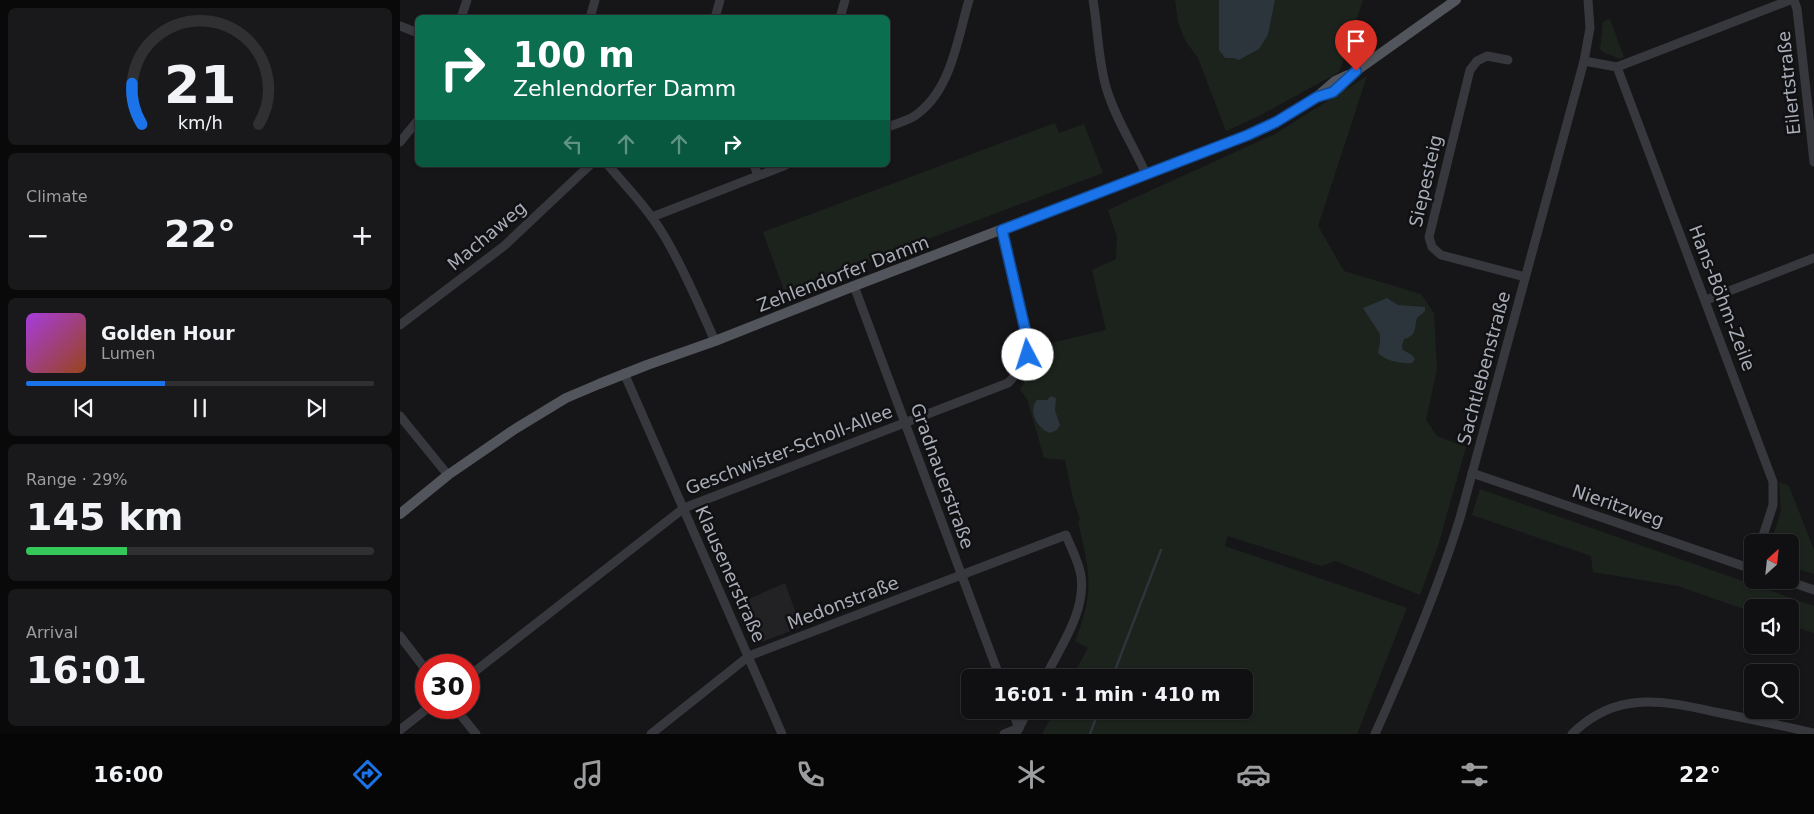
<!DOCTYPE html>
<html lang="en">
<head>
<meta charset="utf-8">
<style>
	body { margin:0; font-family:"DejaVu Sans",sans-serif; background:#19191b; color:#f1f3f6; height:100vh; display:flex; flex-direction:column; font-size:19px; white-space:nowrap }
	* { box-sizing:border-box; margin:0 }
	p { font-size:16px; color:#9c9d9f }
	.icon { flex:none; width:28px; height:28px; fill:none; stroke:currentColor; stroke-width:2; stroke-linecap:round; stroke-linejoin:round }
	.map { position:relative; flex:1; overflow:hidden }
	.side { display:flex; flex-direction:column; gap:8px; padding:8px; background:#09090a; width:400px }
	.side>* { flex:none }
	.banner { position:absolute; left:15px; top:15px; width:475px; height:152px; border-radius:8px; box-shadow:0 1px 4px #0004,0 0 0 1px #303032; background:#0b6e4f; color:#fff; overflow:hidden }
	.needle { width:32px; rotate:27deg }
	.fabs { position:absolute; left:1344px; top:534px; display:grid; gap:10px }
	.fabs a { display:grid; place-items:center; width:55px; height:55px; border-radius:8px; background:#101012; box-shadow:0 1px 4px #0004,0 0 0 1px #303032; font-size:25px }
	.speed { position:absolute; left:15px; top:654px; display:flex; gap:10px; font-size:25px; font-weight:700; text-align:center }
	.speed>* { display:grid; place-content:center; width:65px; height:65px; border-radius:50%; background:#101012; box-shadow:0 1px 4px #0004,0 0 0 1px #303032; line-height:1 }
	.speed .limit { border:8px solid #d22; background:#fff; color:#111 }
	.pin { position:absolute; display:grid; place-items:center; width:42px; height:42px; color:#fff; margin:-51px -21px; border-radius:50% 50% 50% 0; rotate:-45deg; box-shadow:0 0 5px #0007 }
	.pin .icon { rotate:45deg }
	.me { position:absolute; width:55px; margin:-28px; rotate:355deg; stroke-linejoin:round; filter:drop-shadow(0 0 4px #0008) }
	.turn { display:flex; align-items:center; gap:18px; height:105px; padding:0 15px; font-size:22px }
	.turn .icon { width:65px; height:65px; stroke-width:2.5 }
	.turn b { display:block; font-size:35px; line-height:42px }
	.lanes { display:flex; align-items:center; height:48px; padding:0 15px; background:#0003; justify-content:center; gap:25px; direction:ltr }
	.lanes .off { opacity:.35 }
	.big { font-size:38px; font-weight:800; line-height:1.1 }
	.side .widget { flex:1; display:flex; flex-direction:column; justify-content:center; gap:8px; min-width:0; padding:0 18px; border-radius:8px; background:#19191b }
	.side .dial { align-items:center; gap:0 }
	.dial svg { height:130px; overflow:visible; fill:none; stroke:#303032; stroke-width:7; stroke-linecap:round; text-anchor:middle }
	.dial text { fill:#f1f3f6; stroke:none }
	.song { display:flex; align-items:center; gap:15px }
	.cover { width:60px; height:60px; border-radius:8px; background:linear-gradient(135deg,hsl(280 70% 55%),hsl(20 70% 35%)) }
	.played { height:5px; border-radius:2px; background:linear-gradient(90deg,#1a73e8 40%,#303032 40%) }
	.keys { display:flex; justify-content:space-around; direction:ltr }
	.heat { display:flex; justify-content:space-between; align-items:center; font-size:28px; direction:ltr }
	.charge { height:8px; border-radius:4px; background:linear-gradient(90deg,#34c759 29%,#303032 0) }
	.trip { position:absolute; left:561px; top:669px; width:292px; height:50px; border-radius:8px; background:#101012; box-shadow:0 1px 4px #0004,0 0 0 1px #303032; font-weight:800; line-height:50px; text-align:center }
	.menu { display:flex; height:80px; justify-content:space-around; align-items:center; background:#060607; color:#9c9d9f }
	.menu .icon { width:35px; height:35px }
	.menu .current { color:#1a73e8 }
	.menu b { font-size:22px; color:#f1f3f6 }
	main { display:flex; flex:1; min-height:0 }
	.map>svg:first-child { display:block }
	.built { fill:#222225 }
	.green { fill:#1c231d }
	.water { fill:#2c353c }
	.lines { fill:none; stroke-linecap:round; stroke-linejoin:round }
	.stream { stroke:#2c353c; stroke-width:2.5 }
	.minor { stroke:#37383d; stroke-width:9 }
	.major { stroke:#53555c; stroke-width:10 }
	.route-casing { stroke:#114b97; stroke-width:12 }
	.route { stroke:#1a73e8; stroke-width:9 }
	.labels { text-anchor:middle; stroke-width:5; stroke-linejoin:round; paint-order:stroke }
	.street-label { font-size:18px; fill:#a8adb8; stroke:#111113 }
</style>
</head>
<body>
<main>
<section class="side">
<div class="widget dial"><svg viewBox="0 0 100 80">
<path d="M14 69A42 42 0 1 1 86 69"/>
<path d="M14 69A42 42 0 0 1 8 44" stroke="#1a73e8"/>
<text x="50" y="56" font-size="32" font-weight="700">21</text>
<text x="50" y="72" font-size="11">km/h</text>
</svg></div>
<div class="widget"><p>Climate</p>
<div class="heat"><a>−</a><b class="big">22°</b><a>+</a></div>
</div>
<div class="widget">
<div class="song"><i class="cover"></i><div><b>Golden Hour</b><p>Lumen</p></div></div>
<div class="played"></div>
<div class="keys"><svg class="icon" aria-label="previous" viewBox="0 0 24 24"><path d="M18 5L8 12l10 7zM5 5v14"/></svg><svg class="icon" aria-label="pause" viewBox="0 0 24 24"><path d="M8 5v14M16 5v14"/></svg><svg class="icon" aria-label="next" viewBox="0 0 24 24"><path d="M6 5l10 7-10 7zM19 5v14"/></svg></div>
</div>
<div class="widget"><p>Range · 29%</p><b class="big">145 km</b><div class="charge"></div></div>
<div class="widget"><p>Arrival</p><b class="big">16:01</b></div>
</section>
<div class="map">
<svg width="1414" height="734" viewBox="0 0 1414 734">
	<rect width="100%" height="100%" fill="#161618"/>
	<path class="built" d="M385,583l16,44 -47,18 -17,-41z"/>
	<g class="green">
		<path d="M775,0h44v50l20,10 20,-11 9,-14 7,-35h88l-24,72 -80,44 -33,15 -28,-73 -12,-16 -8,-20z"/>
		<path d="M1210,19l14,38 -4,2 -17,-7 -3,-3 3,-27z"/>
		<path d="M967,76l-49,150 26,45 77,23 13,19 3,56 -11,51 11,16 29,11 -28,99 -18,49 -84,-34 -15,5 -93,-30 -3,10 182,62 -50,126h-315l13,-24h190v-32l-173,-1 16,-29 -13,-7c20,-50 15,-69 3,-119l2,-3 -7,-20 -8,-39 -21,-2 -17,-59 -7,-9 20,-38 -1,-6 67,-16 -14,-60 24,-11 1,-22 -9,-27 167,-76z"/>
		<path d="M655,123l4,10 25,-9 19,49 -318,120 -22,-61z"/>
		<path d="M1379,482l10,4 25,64v24l-24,-7v-25h-19l10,-31z"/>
		<path d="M1080,489l334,117v27l-24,-8v-17h-38v4l-74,-26 -85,-14 -2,-16 -119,-41z"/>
	</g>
	<g class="water">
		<path d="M819,0h56l-7,35 -9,14 -20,11 -5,-2h-9l-6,-8z"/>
		<path d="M987,298l11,7 27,2v4l-8,7c-3,10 0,18 -13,21l-2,7 1,4 9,5 3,4 -3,4c-11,1 -26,-2 -34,-10l2,-10v-9l-17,-26z"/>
		<path d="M651,396l5,2 -1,13 5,14 -3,5 -7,3c-12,-4 -23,-22 -13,-33h10z"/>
	</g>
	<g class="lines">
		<g class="stream">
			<path d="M712,678l49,-128"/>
			<path d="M690,734l9,-24"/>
		</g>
		<g class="minor">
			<path d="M693,0c5,29 5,59 13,87 9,31 27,58 40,87"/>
			<path d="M1394,0l3,9 17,153"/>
			<path d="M61,18l6,-18"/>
			<path d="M190,18l5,-18"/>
			<path d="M315,18l5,-18"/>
			<path d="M440,18l5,-18"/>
			<path d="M0,26l18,7"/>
			<path d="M1108,60l-21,-4 -10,5 -7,9 -41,167 3,10 9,8 84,22"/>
			<path d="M1184,61l33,6 173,-67"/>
			<path d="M1217,67l156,415v23l-12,37"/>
			<path d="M488,127c8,-3 17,-6 25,-10 38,-24 44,-77 56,-117"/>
			<path d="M0,142l18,-22"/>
			<path d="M208,165c19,22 40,44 55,69 21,34 36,72 52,107"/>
			<path d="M354,165l4,10"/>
			<path d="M252,217l134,-52"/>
			<path d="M454,286l146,392"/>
			<path d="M1306,300l108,-42"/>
			<path d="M0,325l104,-79 86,-81"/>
			<path d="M224,373l158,361"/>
			<path d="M0,416l48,59"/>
			<path d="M1072,473l280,96"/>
			<path d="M1385,580l29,10"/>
			<path d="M0,636l26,34"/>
			<path d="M69,676l215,-168 324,-125c12,-12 20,-23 20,-40l-26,-113"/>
			<path d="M55,708l21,26"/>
			<path d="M0,730l28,-22"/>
			<path d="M618,730l10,-20"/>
			<path d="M251,734l98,-78 317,-121c5,13 13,27 15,41 5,36 -21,71 -36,102"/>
			<path d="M604,734l15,-6 -7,-18"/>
			<path d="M975,734c32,-71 62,-142 85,-216l124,-457 6,-33 -2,-28"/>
			<path d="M1172,734c45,-45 93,-33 148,-21 31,6 63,13 94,20"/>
		</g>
		<g class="major">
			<path d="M919,95l16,-14 13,-6"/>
			<path d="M0,514l48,-39 67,-46 51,-31 33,-14 48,-19 68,-24 139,-55 394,-151 28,-13 41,-25 16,-5 6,-4 17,-17 100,-71"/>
		</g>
	</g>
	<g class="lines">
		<g class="route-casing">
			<path id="route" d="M628,355v-13l-26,-112 246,-95 28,-13 41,-25 16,-5 23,-21"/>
		</g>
		<use href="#route" class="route"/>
	</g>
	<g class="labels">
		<g class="street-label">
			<text transform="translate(1389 83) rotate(-96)" y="6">Eilertstraße</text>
			<text transform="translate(1026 181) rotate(-77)" y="6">Siepesteig</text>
			<text transform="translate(87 236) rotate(-40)" y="6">Machaweg</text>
			<text transform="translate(443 274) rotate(-21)" y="6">Zehlendorfer Damm</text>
			<text transform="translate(1322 298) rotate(69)" y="6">Hans-Böhm-Zeile</text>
			<text transform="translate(1084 368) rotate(-75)" y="6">Sachtlebenstraße</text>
			<text transform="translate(389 450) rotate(-21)" y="6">Geschwister-Scholl-Allee</text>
			<text transform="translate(542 476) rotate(70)" y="6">Gradnauerstraße</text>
			<text transform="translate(1218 506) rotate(19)" y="6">Nieritzweg</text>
			<text transform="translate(330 574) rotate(66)" y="6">Klausenerstraße</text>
			<text transform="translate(443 603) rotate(-21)" y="6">Medonstraße</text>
		</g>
	</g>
</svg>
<div class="fabs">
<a><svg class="needle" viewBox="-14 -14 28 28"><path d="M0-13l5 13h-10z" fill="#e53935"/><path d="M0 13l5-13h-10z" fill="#9c9d9f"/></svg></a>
<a><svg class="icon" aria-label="sound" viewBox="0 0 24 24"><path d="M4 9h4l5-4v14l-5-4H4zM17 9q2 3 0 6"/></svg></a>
<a><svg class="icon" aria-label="search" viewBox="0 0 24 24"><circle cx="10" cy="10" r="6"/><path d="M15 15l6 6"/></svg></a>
</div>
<div class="speed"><div class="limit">30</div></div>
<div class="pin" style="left:956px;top:71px;background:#d93025"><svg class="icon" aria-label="arrive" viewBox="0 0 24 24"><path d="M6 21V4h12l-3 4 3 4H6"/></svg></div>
<svg class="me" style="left:628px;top:355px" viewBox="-20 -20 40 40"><circle r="19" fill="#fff"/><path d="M0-13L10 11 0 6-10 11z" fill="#1a73e8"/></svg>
<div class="trip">16:01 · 1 min · 410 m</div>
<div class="banner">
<div class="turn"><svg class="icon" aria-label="right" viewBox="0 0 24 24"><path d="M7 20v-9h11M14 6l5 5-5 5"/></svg><div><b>100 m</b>Zehlendorfer Damm</div></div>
<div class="lanes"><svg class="icon off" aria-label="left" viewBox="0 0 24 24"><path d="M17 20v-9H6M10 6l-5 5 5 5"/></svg><svg class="icon off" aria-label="ahead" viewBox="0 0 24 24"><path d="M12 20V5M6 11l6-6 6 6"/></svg><svg class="icon off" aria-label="ahead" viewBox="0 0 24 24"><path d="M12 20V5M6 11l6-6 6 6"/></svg><svg class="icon" aria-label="right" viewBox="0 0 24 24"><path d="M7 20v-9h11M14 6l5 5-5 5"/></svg></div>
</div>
</div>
</main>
<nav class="menu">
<b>16:00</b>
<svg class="icon current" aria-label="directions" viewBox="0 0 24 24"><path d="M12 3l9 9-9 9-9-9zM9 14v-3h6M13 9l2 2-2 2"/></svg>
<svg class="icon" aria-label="music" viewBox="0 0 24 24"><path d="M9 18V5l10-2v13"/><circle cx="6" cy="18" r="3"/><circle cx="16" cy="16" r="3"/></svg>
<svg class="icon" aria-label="phone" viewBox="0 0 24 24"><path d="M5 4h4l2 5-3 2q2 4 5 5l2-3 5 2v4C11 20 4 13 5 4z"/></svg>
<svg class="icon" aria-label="climate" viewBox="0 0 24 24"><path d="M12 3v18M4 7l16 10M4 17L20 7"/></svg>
<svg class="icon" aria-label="car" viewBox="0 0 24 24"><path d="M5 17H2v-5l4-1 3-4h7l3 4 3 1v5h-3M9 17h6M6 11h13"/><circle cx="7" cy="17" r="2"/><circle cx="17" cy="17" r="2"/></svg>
<svg class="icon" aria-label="filters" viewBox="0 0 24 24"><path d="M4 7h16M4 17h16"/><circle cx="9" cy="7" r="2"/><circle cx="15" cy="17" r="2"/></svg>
<b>22°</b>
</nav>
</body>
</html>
